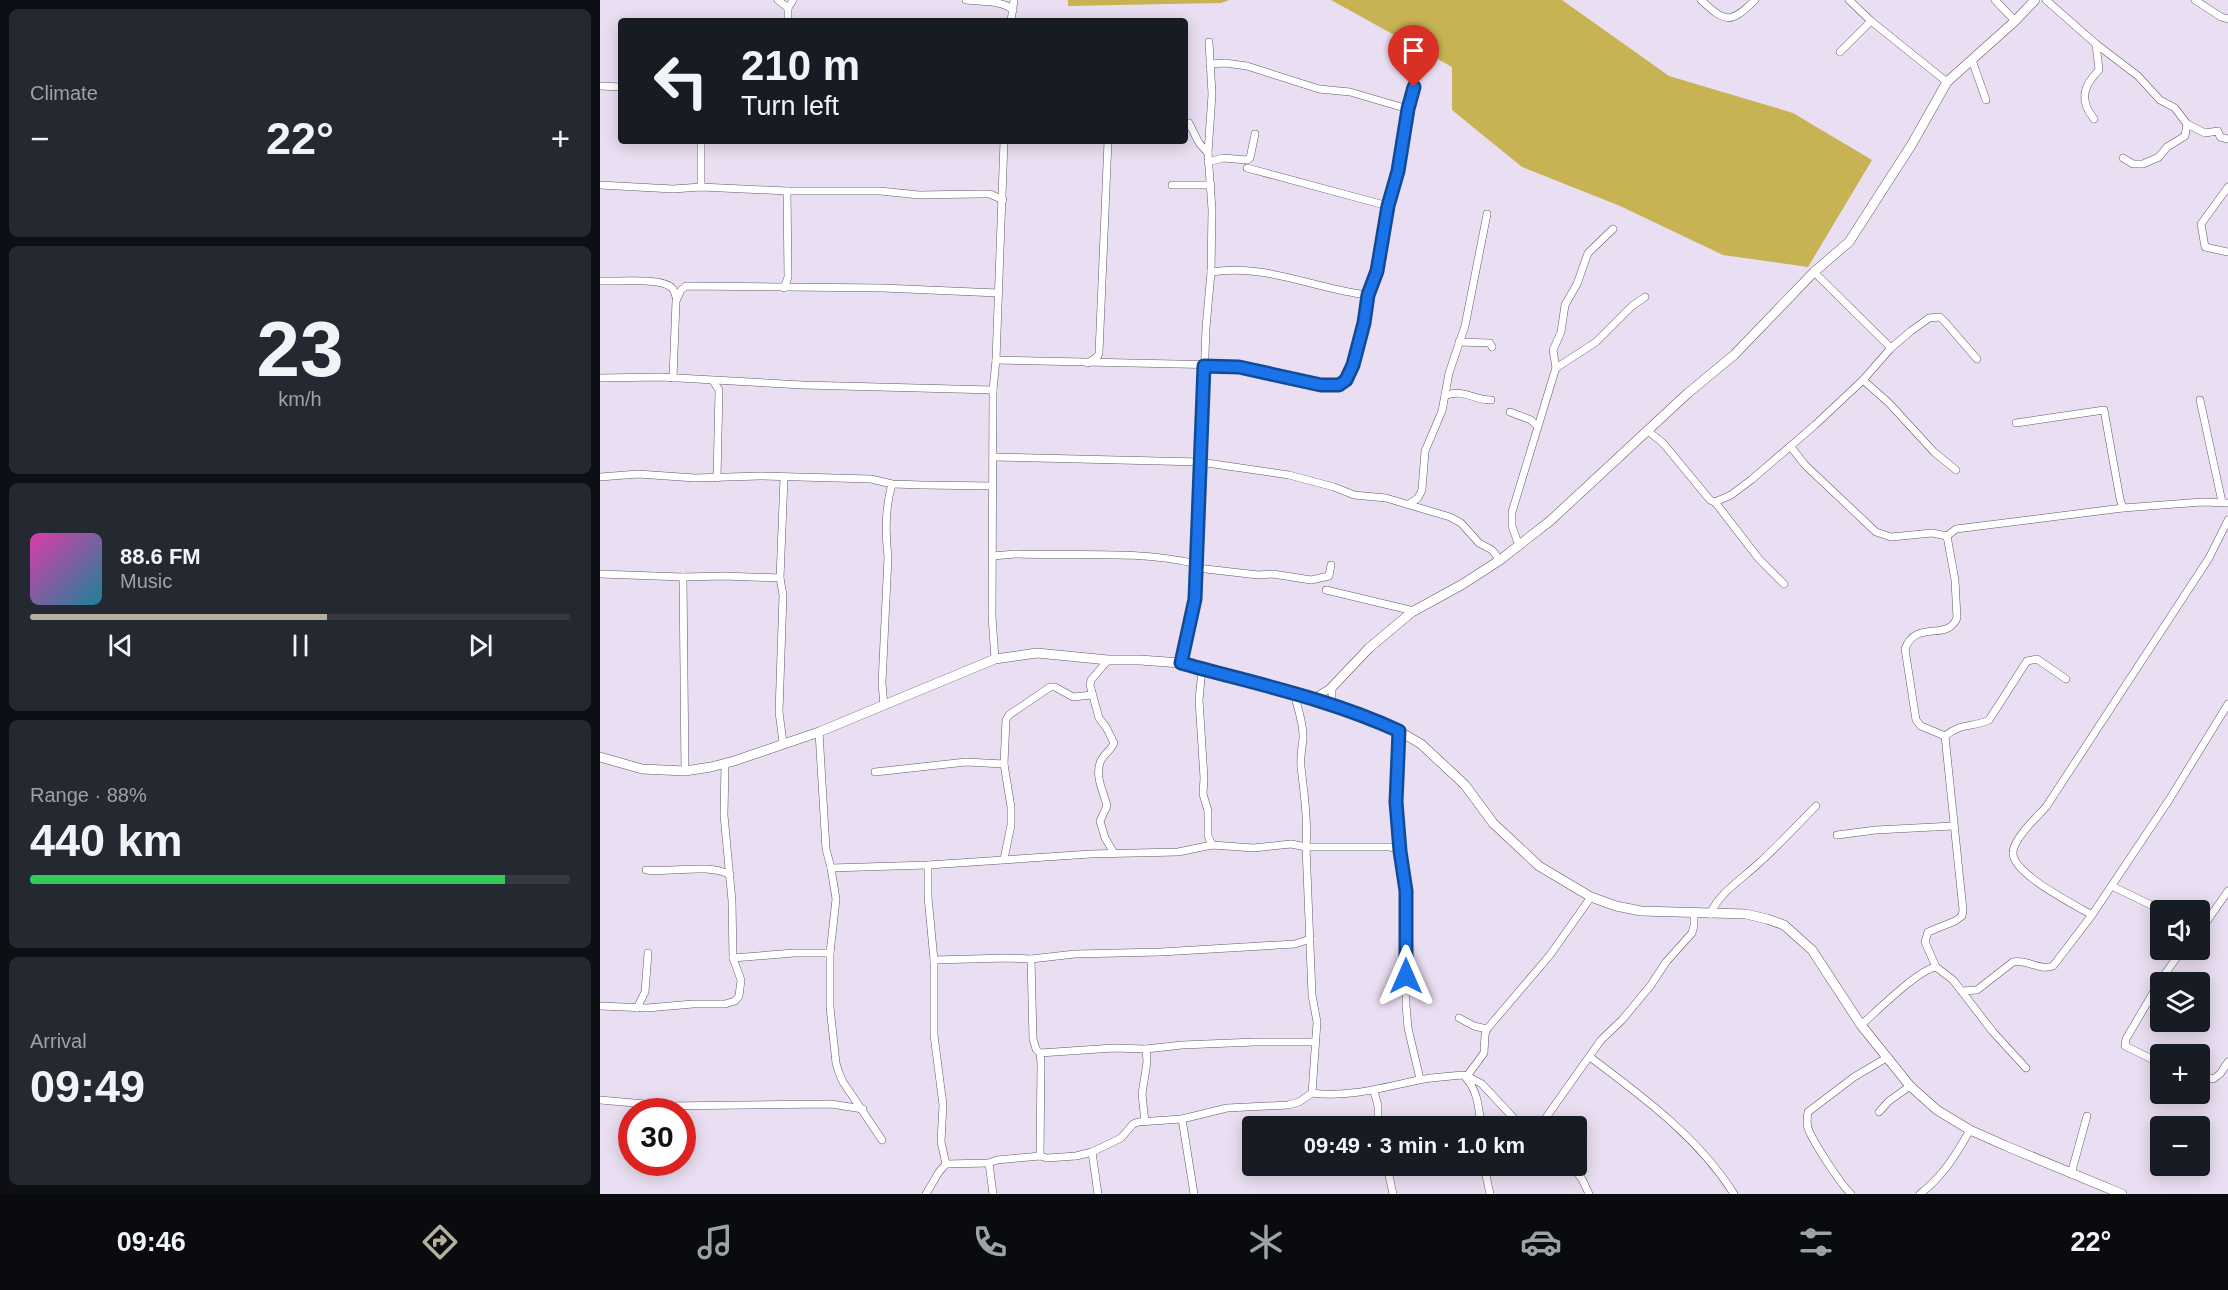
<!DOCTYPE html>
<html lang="en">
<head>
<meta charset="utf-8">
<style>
	body { margin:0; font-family:Arial,sans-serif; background:#242831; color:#f1f3f6; height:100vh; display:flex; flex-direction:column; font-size:22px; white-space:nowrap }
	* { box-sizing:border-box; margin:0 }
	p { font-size:20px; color:#9ea1a6 }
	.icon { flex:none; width:33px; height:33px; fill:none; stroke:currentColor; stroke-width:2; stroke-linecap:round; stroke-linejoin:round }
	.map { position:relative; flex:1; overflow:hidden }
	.side { display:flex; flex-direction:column; gap:9px; padding:9px; background:#0d0f14; width:600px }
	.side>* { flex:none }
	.top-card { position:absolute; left:18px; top:18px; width:570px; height:126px; border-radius:6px; box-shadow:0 3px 15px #0003; background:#171b24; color:#f1f3f6; overflow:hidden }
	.controls { position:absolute; left:1550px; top:900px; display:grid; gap:12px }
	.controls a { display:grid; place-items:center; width:60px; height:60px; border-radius:6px; background:#171b24; box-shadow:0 3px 15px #0003; font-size:30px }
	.speed { position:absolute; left:18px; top:1098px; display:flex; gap:12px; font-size:30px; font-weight:700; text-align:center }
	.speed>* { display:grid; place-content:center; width:78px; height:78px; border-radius:50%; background:#171b24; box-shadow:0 3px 15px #0003; line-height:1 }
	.speed .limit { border:9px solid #d22; background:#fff; color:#111 }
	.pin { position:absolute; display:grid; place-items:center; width:51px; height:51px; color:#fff; margin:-62px -26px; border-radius:50% 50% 50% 0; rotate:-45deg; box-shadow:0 0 6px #0007 }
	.pin .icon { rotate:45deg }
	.me { position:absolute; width:66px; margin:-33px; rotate:0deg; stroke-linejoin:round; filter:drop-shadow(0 0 4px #0008) }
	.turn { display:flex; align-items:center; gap:21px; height:126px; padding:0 24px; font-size:27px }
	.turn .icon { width:78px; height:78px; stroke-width:2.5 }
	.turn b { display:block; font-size:42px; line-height:51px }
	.big { font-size:45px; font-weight:600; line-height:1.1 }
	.side .card { flex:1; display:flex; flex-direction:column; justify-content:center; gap:9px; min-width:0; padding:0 21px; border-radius:9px; background:#242831 }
	.side .dial { align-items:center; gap:0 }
	.dial b { font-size:78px; line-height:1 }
	.song { display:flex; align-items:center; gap:18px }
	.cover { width:72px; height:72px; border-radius:9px; background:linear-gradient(135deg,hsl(320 70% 55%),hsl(190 70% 35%)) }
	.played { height:6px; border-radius:3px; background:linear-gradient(90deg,#b4b09b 55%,#363941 55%) }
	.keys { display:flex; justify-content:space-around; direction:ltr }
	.heat { display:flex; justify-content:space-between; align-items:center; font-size:33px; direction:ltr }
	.charge { height:9px; border-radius:4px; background:linear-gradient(90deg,#34c759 88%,#363941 0) }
	.trip { position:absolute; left:642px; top:1116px; width:345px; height:60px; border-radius:6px; background:#171b24; box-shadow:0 3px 15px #0003; font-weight:600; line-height:60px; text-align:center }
	.tabs { display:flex; height:96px; justify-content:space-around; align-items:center; background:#090b0e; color:#9ea1a6 }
	.tabs .icon { width:42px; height:42px }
	.tabs .active { color:#b4b09b }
	.tabs b { font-size:27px; color:#f1f3f6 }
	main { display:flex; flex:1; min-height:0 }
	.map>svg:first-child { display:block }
	.forest { fill:#c7b353 }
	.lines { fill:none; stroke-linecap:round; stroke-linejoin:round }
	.street-casing { stroke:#615867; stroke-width:8 }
	.secondary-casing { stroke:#615867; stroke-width:10 }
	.street { stroke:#fff; stroke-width:7 }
	.secondary { stroke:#fff; stroke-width:9 }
	.route-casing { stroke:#114b97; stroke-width:15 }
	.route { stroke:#1a73e8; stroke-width:10 }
</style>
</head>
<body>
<main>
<section class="side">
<div class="card"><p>Climate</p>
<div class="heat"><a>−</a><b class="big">22°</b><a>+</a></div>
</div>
<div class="card dial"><b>23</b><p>km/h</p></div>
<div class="card">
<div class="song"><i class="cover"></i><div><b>88.6 FM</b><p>Music</p></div></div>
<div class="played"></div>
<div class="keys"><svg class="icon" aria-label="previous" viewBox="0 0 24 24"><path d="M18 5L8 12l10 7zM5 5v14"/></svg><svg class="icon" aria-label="pause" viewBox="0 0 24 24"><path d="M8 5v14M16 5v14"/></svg><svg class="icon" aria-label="next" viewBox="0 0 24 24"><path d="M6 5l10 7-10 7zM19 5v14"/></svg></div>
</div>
<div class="card"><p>Range · 88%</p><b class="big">440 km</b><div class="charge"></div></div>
<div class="card"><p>Arrival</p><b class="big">09:49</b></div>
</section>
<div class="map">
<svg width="1628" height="1194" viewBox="0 0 1628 1194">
	<rect width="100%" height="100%" fill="#eadff2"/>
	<g class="forest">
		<path d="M468,0h161l-8,3 -153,3z"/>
		<path d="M731,0h231l107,76 124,37 79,47 -64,107 -85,-12 -103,-49 -98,-39 -70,-57v-43z"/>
	</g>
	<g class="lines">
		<g class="street-casing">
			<g id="street">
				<path d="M178,0l10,8"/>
				<path d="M366,0c15,2 36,0 47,10"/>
				<path d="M1101,0c24,22 29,25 54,0"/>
				<path d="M1249,0l22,21 76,61"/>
				<path d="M1395,0l20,21"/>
				<path d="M1446,0l50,44 42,32 22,24 15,8 12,16 18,9 13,-2 2,6 8,2"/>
				<path d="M1595,0l26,17 7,2"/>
				<path d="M188,21v-13l5,-8"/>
				<path d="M411,21l3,-21"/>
				<path d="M1240,52l31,-31"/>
				<path d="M1372,60l14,40"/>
				<path d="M610,64l15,-1 22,3 72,23 31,3 58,17"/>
				<path d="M0,86l21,1"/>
				<path d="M1494,119c-15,-19 -11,-33 5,-49l-3,-26"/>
				<path d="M589,123l10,20 9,10"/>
				<path d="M101,141v46"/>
				<path d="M1523,158l10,6h10l16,-7 8,-10 18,-11 2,-12"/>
				<path d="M608,162l15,-4 24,2 3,-2 5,-24"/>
				<path d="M647,168l141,38"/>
				<path d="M0,185l73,4 28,-2 86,4h93l39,4 59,-1h12l13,6"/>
				<path d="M572,185h39"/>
				<path d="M1628,187l-27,37 4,23 23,5"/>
				<path d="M611,272c54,-9 104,17 157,23"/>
				<path d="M1214,272l77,76"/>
				<path d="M0,281c16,1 62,-4 72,7 2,2 3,6 4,9"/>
				<path d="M184,288l4,-11 -1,-86"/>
				<path d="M859,342l31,1 2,4"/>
				<path d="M396,360l227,5 98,20h18l7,-5 7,-15 11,-42 4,-28 9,-24 11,-65 10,-35 10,-62 6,-22"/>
				<path d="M488,363l10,-7 1,-3 9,-212"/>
				<path d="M956,368l40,-26 36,-36 13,-9"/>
				<path d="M0,378l60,-1 143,8 190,5"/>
				<path d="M73,378l3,-77 5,-11 5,-4 197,2 115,5"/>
				<path d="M1263,380l26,23 45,49 22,18"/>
				<path d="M113,381l6,9 -2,88"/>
				<path d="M846,395c20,-6 26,5 45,5"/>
				<path d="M1600,400l22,102"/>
				<path d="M910,412l21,8 6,6"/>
				<path d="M1416,423l88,-13 16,89 3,9"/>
				<path d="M1048,431l15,12 47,57 5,2 16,-7 20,-15 64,-55 48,-45 28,-32 20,-17 18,-13 11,-1 5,5 32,37"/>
				<path d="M1191,447l14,18 71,67 15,5 41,-4 15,3"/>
				<path d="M393,457l207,5 89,13 45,12 20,8 32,3 64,19 11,6 18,20 13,7 8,10"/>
				<path d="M0,477l38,-3 57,4 65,-2 111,3 21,5 31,1 69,1"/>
				<path d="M1115,502l44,57 25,25"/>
				<path d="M809,504l9,-6 4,-8 3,-39 17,-40 7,-38 16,-47 22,-112"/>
				<path d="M1628,520l-19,38 -163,249c-9,10 -32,31 -33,45 -2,21 62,53 79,63l77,-115 59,-96"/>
				<path d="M1347,536l9,-7 167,-21 79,-6 26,1"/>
				<path d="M919,546l-7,-20v-14l42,-138 2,-6 -3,-18 8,-18 4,-27 12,-21 11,-31 25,-24"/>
				<path d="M393,556l22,-2c60,2 124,-4 182,10"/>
				<path d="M597,568l61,7 15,-1 38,6 18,-4 2,-11"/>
				<path d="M0,574l83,3 41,-1 56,2 3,17 -4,117 4,31"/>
				<path d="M83,577l2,194"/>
				<path d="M180,578l4,-100"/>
				<path d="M726,590l88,21"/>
				<path d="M395,659l-3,-43 1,-226 3,-30 8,-219"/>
				<path d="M508,660l-17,20 -1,5 9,33 7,9 8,16c-3,8 -12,12 -14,20 -5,15 4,29 7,43l-7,15 5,17 9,15"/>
				<path d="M581,663l14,-64 2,-35 9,-236 5,-56 1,-62 -4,-57 4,-59 -3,-52"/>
				<path d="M602,669l-3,31 5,78 -1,16 5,17v25l4,9"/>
				<path d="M714,698l18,-11"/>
				<path d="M732,705v-18"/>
				<path d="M284,706l-2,-23 6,-126c-3,-25 -3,-49 4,-73"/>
				<path d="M799,731l-3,71 4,49 6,40v114l2,23 12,51"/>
				<path d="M219,732l7,117 5,19 5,31 -6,54v54l6,56 3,10 4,9 39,58"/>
				<path d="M1345,736l18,174 -1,6 -7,5 -27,11 -3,10 11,25 17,13 40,52 33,36"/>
				<path d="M1345,736l-24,-10 -5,-6 -11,-71c11,-30 42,-7 52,-31l-2,-38 -8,-44"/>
				<path d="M1345,736c17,-14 27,-8 44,-16l38,-59 10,-2 29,20"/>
				<path d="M275,772l91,-10 38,2"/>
				<path d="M1237,835l39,-5 77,-4"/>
				<path d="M404,859l7,-34v-18l-7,-43 2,-44 3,-5 41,-28h5l18,10 19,-2"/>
				<path d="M328,865v32l6,63v75l9,70 -2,37 5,22"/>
				<path d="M231,868l97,-3 163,-11 87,-2 34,-7 42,3 37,-4 15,3h85l9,4"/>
				<path d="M46,870c25,3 63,-7 84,5"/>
				<path d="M1512,886l49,24"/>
				<path d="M1110,914c10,-22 32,-35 49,-51 20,-18 38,-38 57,-57"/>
				<path d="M1599,927l8,-6 21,-30"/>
				<path d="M133,958l61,-5h36"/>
				<path d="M431,959l2,80 3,10 4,4 1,11 -1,92"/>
				<path d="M334,960l73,-2 24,1 44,-5 86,-2 134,-8 15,-5"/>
				<path d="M1362,991l15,-1 36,-28c15,-3 25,9 40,4l39,-51"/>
				<path d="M0,1006l47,2 46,-4h32l10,-3 4,-5 2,-16 -8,-22 -1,-57 -8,-86 1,-52"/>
				<path d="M37,1008l8,-16 3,-39"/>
				<path d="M859,1018l15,8 13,3"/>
				<path d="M1261,1025c15,-13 58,-56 75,-58"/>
				<path d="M440,1053l74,-5 32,1 36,-4 73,-3h60"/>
				<path d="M990,1057c53,40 108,80 144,137"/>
				<path d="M1560,1063l-35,-17 1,-7 34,-58 22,-31"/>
				<path d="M867,1076l15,8 39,42"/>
				<path d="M1599,1076l14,3 7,-5 8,-12"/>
				<path d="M866,1078c12,13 13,32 15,48"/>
				<path d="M774,1091l4,15v20"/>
				<path d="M712,1093c36,5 72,-6 107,-13 13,-3 28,-3 42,-5l6,1 17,-23 1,-18 2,-6 63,-74 41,-58"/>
				<path d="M0,1100l68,6 163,-2 32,5"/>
				<path d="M1279,1112l10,-11 21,-15"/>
				<path d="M582,1119l12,75"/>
				<path d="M545,1122l-3,-28 5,-32 -1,-13"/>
				<path d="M940,1126l61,-86 21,-20 29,-35 15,-23 26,-29 2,-7v-12"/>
				<path d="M492,1152l6,42"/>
				<path d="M389,1163l4,31"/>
				<path d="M787,1166l6,28"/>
				<path d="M884,1166l6,28"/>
				<path d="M972,1166l10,13 7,15"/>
				<path d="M1471,1174l16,-58"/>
				<path d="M326,1194l13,-22 7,-8 43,-1 8,-3 43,-4 7,2 29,-2 16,-4 29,-14 12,-14 5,-2 44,-3 45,-11 61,-3 11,-3 13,-9 5,-71 -5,-27 -6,-148c2,-27 -2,-54 -5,-80 -1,-10 1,-19 2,-28 1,-16 -6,-32 -9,-46"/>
				<path d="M1251,1194c-12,-12 -35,-48 -42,-63 -3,-7 -2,-13 -1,-19l46,-35 34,-20"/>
				<path d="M1320,1194c23,-18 36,-39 50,-64"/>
			</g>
		</g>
		<g class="secondary-casing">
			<g id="secondary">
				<path d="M732,687l37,-39 43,-36 51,-28 37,-24 50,-39 138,-128 46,-38 80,-83 35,-30 63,-98 35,-62 68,-61 20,-21"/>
				<path d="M0,757l42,12 43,2 26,-4 23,-6 85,-29 176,-73 42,-6 71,7h32l41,3 133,35 44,15 41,18 22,13 44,41 28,38 46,43 52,31 25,9 25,5 105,3 21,5 17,6 28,25 49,75 49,61 27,24 33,20 36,16 116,48"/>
			</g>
		</g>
		<use href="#street" class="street"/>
		<use href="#secondary" class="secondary"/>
	</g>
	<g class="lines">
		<g class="route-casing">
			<path id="route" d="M806,976v-85l-6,-40 -4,-49 3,-71c-72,-33 -143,-47 -218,-68l14,-64 9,-233 35,1 82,18h18l7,-5 7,-15 11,-42 4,-28 9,-24 11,-65 10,-35 10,-62 6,-22"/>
		</g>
		<use href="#route" class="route"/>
	</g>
</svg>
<div class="controls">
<a><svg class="icon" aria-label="sound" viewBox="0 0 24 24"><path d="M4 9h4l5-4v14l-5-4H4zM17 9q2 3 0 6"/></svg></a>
<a><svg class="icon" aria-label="layers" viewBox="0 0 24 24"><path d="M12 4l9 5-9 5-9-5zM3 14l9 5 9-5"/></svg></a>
<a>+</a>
<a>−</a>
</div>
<div class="speed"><div class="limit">30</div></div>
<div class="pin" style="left:814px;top:87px;background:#d93025"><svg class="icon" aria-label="arrive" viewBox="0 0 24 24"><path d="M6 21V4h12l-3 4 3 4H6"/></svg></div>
<svg class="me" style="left:806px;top:976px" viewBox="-20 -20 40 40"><path d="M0-17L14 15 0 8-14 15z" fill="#1a73e8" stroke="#fff" stroke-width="4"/></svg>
<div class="trip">09:49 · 3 min · 1.0 km</div>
<div class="top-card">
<div class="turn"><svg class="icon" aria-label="left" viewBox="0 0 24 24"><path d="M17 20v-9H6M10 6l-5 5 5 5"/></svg><div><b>210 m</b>Turn left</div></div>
</div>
</div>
</main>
<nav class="tabs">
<b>09:46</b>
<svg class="icon active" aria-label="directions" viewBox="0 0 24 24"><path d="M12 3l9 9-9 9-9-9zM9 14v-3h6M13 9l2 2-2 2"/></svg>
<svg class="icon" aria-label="music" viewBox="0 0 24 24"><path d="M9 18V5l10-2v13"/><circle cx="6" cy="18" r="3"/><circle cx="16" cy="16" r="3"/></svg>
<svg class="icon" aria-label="phone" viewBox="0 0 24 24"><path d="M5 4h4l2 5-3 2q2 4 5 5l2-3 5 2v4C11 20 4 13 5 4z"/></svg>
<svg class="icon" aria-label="climate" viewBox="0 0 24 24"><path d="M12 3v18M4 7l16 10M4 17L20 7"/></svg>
<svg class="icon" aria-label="car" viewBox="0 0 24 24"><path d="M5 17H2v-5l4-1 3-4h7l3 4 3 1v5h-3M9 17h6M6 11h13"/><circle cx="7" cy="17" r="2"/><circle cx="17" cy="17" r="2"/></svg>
<svg class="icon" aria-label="filters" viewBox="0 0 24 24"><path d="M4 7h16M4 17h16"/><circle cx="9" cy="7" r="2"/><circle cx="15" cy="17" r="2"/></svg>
<b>22°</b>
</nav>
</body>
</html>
